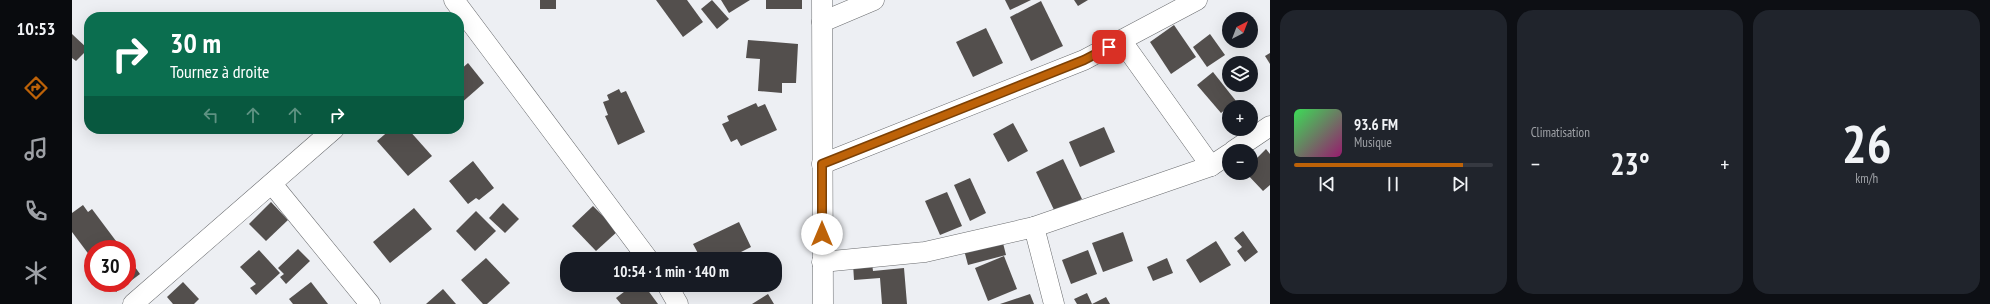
<!DOCTYPE html>
<html lang="fr">
<head>
<meta charset="utf-8">
<style>
	body { margin:0; font-family:"PT Sans Narrow",sans-serif; background:#20242c; color:#f1f3f6; height:100vh; display:flex; flex-direction:column; font-size:15px; white-space:nowrap }
	* { box-sizing:border-box; margin:0 }
	p { font-size:13px; color:#9ea1a6 }
	.icon { flex:none; width:22px; height:22px; fill:none; stroke:currentColor; stroke-width:2; stroke-linecap:round; stroke-linejoin:round }
	.map { position:relative; flex:1; overflow:hidden }
	.drawer { display:flex; flex-direction:column; gap:10px; padding:10px; background:#0d0f14; width:720px }
	.drawer>* { flex:none }
	.hud { position:absolute; left:12px; top:12px; width:380px; height:122px; border-radius:16px; box-shadow:0 4px 16px #0002; background:#0b6e4f; color:#fff; overflow:hidden }
	.needle { width:26px; rotate:42deg }
	.controls { position:absolute; left:1150px; top:12px; display:grid; gap:8px }
	.controls a { display:grid; place-items:center; width:36px; height:36px; border-radius:50%; background:#171b24; box-shadow:0 4px 16px #0002; font-size:20px }
	.speed { position:absolute; left:12px; top:240px; display:flex; gap:8px; font-size:20px; font-weight:700; text-align:center }
	.speed>* { display:grid; place-content:center; width:52px; height:52px; border-radius:50%; background:#171b24; box-shadow:0 4px 16px #0002; line-height:1 }
	.speed .limit { border:6px solid #d22; background:#fff; color:#111 }
	.pin { position:absolute; display:grid; place-items:center; width:34px; height:34px; color:#fff; margin:-17px; border-radius:8px; box-shadow:0 2px 6px #0006 }
	.me { position:absolute; width:44px; margin:-22px; rotate:0deg; stroke-linejoin:round; filter:drop-shadow(0 0 3px #0008) }
	.turn { display:flex; align-items:center; gap:14px; height:84px; padding:0 20px; font-size:18px }
	.turn .icon { width:52px; height:52px; stroke-width:2.5 }
	.turn b { display:block; font-size:28px; line-height:34px }
	.lanes { display:flex; align-items:center; height:38px; padding:0 20px; background:#0003; justify-content:center; gap:20px; direction:ltr }
	.lanes .off { opacity:.35 }
	.big { font-size:30px; font-weight:700; line-height:1.1 }
	.drawer .tile { flex:1; display:flex; flex-direction:column; justify-content:center; gap:6px; min-width:0; padding:0 14px; border-radius:16px; background:#20242c }
	.drawer .dial { align-items:center; gap:0 }
	.dial b { font-size:52px; line-height:1 }
	.song { display:flex; align-items:center; gap:12px }
	.cover { width:48px; height:48px; border-radius:6px; background:linear-gradient(135deg,hsl(130 70% 55%),hsl(320 70% 35%)) }
	.played { height:4px; border-radius:2px; background:linear-gradient(90deg,#bd6208 85%,#363941 85%) }
	.keys { display:flex; justify-content:space-around; direction:ltr }
	.heat { display:flex; justify-content:space-between; align-items:center; font-size:22px; direction:ltr }
	.drawer .tiles { flex:1; display:grid; gap:10px; grid-template-columns:repeat(3,1fr) }
	.trip { position:absolute; left:488px; top:252px; width:222px; height:40px; border-radius:16px; background:#171b24; box-shadow:0 4px 16px #0002; font-weight:700; line-height:40px; text-align:center }
	main { display:flex; flex:1; min-height:0 }
	.menu { display:flex; flex-direction:column; width:72px; justify-content:space-around; align-items:center; background:#090b0e; color:#9ea1a6 }
	.menu .icon { width:28px; height:28px }
	.menu .active { color:#bd6208 }
	.menu b { font-size:18px; color:#f1f3f6 }
	.map>svg:first-child { display:block }
	.building { fill:#534f4d }
	.lines { fill:none; stroke-linecap:round; stroke-linejoin:round }
	.minor-casing { stroke:#696b6e; stroke-width:21 }
	.minor { stroke:#fff; stroke-width:20 }
	.route-casing { stroke:#7b4005; stroke-width:10 }
	.route { stroke:#bd6208; stroke-width:7 }
</style>
</head>
<body>
<main>
<nav class="menu">
<b>10:53</b>
<svg class="icon active" aria-label="directions" viewBox="0 0 24 24"><path d="M12 3l9 9-9 9-9-9zM9 14v-3h6M13 9l2 2-2 2"/></svg>
<svg class="icon" aria-label="music" viewBox="0 0 24 24"><path d="M9 18V5l10-2v13"/><circle cx="6" cy="18" r="3"/><circle cx="16" cy="16" r="3"/></svg>
<svg class="icon" aria-label="phone" viewBox="0 0 24 24"><path d="M5 4h4l2 5-3 2q2 4 5 5l2-3 5 2v4C11 20 4 13 5 4z"/></svg>
<svg class="icon" aria-label="climate" viewBox="0 0 24 24"><path d="M12 3v18M4 7l16 10M4 17L20 7"/></svg>
</nav>
<div class="map">
<svg width="1198" height="304" viewBox="0 0 1198 304">
	<rect width="100%" height="100%" fill="#edeff3"/>
	<g class="building">
		<rect x="468" y="0" width="16" height="9"/>
		<path d="M584,0h31l16,22 -20,15z"/>
		<path d="M640,0l17,19 -12,10 -16,-20z"/>
		<path d="M649,0h29l-21,13z"/>
		<rect x="694" y="0" width="36" height="9"/>
		<path d="M933,0h26l-21,10z"/>
		<path d="M1002,0h14l-10,6z"/>
		<path d="M969,1l22,45 -32,15 -21,-44z"/>
		<path d="M1102,25l22,32 -25,17 -21,-32z"/>
		<path d="M914,28l17,35 -30,14 -17,-35z"/>
		<path d="M0,34l16,15 -12,12 -4,-3z"/>
		<path d="M1138,34l15,21 -18,12 -14,-20z"/>
		<path d="M676,40l50,4 -2,39h-14v10l-24,-2 2,-32 -14,-1z"/>
		<path d="M1198,53v11l-5,-8z"/>
		<path d="M396,63l16,20 -25,22v-34z"/>
		<path d="M1141,72l23,29 -15,12 -24,-28z"/>
		<path d="M547,89l2,4 5,-2 19,41 -27,13 -13,-29 3,-1 -5,-13 6,-2 -2,-5z"/>
		<path d="M684,103l2,4 7,-3 12,26 -36,16 -4,-7 -6,3 -9,-18 7,-3 -2,-5z"/>
		<path d="M941,123l15,28 -20,11 -15,-28z"/>
		<path d="M1032,127l11,25 -35,15 -11,-25z"/>
		<path d="M319,129h17l24,27 -24,20 -31,-35z"/>
		<path d="M1194,149l4,5v31l-7,6 -17,-18h5v-9z"/>
		<path d="M991,159l19,40 -27,13 -19,-40z"/>
		<path d="M401,161l21,27 -15,12 -3,-2 -8,6 -19,-23z"/>
		<path d="M898,178l16,35 -16,8 -16,-36z"/>
		<path d="M875,192l15,34 -22,9 -15,-34z"/>
		<path d="M199,202l17,18 -22,21 -17,-17z"/>
		<path d="M431,203l16,16 -14,14 -16,-15z"/>
		<path d="M11,205l5,7 4,-3 30,40h-29v11l-21,-28v-19z"/>
		<path d="M521,206l25,25 -22,20 -24,-25z"/>
		<path d="M342,208l18,21 -42,34 -17,-21z"/>
		<path d="M404,211l20,20 -21,20 -19,-20z"/>
		<path d="M667,222l12,25 -14,7 2,5h-38l-8,-15z"/>
		<path d="M1171,231l15,21 -13,10 -8,-11 5,-4 -8,-9z"/>
		<path d="M1051,232l10,29 -30,11 -11,-29z"/>
		<path d="M930,239l4,16 -38,10 -4,-15z"/>
		<path d="M1144,241l15,24 -31,18 -14,-23z"/>
		<path d="M226,249l12,12 -24,23 -6,-7 4,-3 -6,-6z"/>
		<path d="M187,250l21,23 -24,22 -6,-7 6,-4 -16,-17z"/>
		<path d="M1016,250l9,24 -26,10 -9,-24z"/>
		<path d="M55,256l13,18 -24,18 -6,-9h17z"/>
		<path d="M932,256l13,33 -29,12 -13,-33z"/>
		<path d="M414,258l24,25 -23,21h-4l-22,-24z"/>
		<path d="M1095,258l6,15 -20,8 -6,-14z"/>
		<path d="M800,263l1,8 31,-3 3,36h-25l-2,-26 -26,2 -1,-16z"/>
		<path d="M111,282l16,17 -5,5h-21l-6,-7z"/>
		<path d="M239,282l17,22h-35l-4,-5z"/>
		<path d="M561,285h11l14,19h-37l-5,-6z"/>
		<path d="M371,289l13,15h-30z"/>
		<path d="M1015,293l5,11 14,-7 4,7h-33l-3,-5z"/>
		<path d="M696,294l6,10h-22z"/>
		<path d="M958,294l4,10h-34z"/>
	</g>
	<g class="lines">
		<g class="minor-casing">
			<g id="minor">
				<path d="M382,0l194,259"/>
				<path d="M750,0l1,304"/>
				<path d="M750,22l52,-22"/>
				<path d="M1049,40l90,126"/>
				<path d="M1161,151l37,-25"/>
				<path d="M750,164l262,-104 113,-60"/>
				<path d="M200,184l98,120"/>
				<path d="M962,227l20,77"/>
				<path d="M750,262l103,-10 109,-25 177,-61 18,-12"/>
				<path d="M595,285l11,19"/>
				<path d="M61,304l201,-175"/>
			</g>
		</g>
		<use href="#minor" class="minor"/>
	</g>
	<g class="lines">
		<g class="route-casing">
			<path id="route" d="M750,234v-70l262,-104 25,-13"/>
		</g>
		<use href="#route" class="route"/>
	</g>
</svg>
<div class="controls">
<a><svg class="needle" viewBox="-14 -14 28 28"><path d="M0-13l5 13h-10z" fill="#e53935"/><path d="M0 13l5-13h-10z" fill="#9ea1a6"/></svg></a>
<a><svg class="icon" aria-label="layers" viewBox="0 0 24 24"><path d="M12 4l9 5-9 5-9-5zM3 14l9 5 9-5"/></svg></a>
<a>+</a>
<a>−</a>
</div>
<div class="speed"><div class="limit">30</div></div>
<div class="pin" style="left:1037px;top:47px;background:#d93025"><svg class="icon" aria-label="arrive" viewBox="0 0 24 24"><path d="M6 21V4h12l-3 4 3 4H6"/></svg></div>
<svg class="me" style="left:750px;top:234px" viewBox="-20 -20 40 40"><circle r="19" fill="#fff"/><path d="M0-13L10 11 0 6-10 11z" fill="#bd6208"/></svg>
<div class="trip">10:54 · 1 min · 140 m</div>
<div class="hud">
<div class="turn"><svg class="icon" aria-label="right" viewBox="0 0 24 24"><path d="M7 20v-9h11M14 6l5 5-5 5"/></svg><div><b>30 m</b>Tournez à droite</div></div>
<div class="lanes"><svg class="icon off" aria-label="left" viewBox="0 0 24 24"><path d="M17 20v-9H6M10 6l-5 5 5 5"/></svg><svg class="icon off" aria-label="ahead" viewBox="0 0 24 24"><path d="M12 20V5M6 11l6-6 6 6"/></svg><svg class="icon off" aria-label="ahead" viewBox="0 0 24 24"><path d="M12 20V5M6 11l6-6 6 6"/></svg><svg class="icon" aria-label="right" viewBox="0 0 24 24"><path d="M7 20v-9h11M14 6l5 5-5 5"/></svg></div>
</div>
</div>
<section class="drawer">
<div class="tiles">
<div class="tile">
<div class="song"><i class="cover"></i><div><b>93.6 FM</b><p>Musique</p></div></div>
<div class="played"></div>
<div class="keys"><svg class="icon" aria-label="previous" viewBox="0 0 24 24"><path d="M18 5L8 12l10 7zM5 5v14"/></svg><svg class="icon" aria-label="pause" viewBox="0 0 24 24"><path d="M8 5v14M16 5v14"/></svg><svg class="icon" aria-label="next" viewBox="0 0 24 24"><path d="M6 5l10 7-10 7zM19 5v14"/></svg></div>
</div>
<div class="tile"><p>Climatisation</p>
<div class="heat"><a>−</a><b class="big">23°</b><a>+</a></div>
</div>
<div class="tile dial"><b>26</b><p>km/h</p></div>
</div>
</section>
</main>
</body>
</html>
